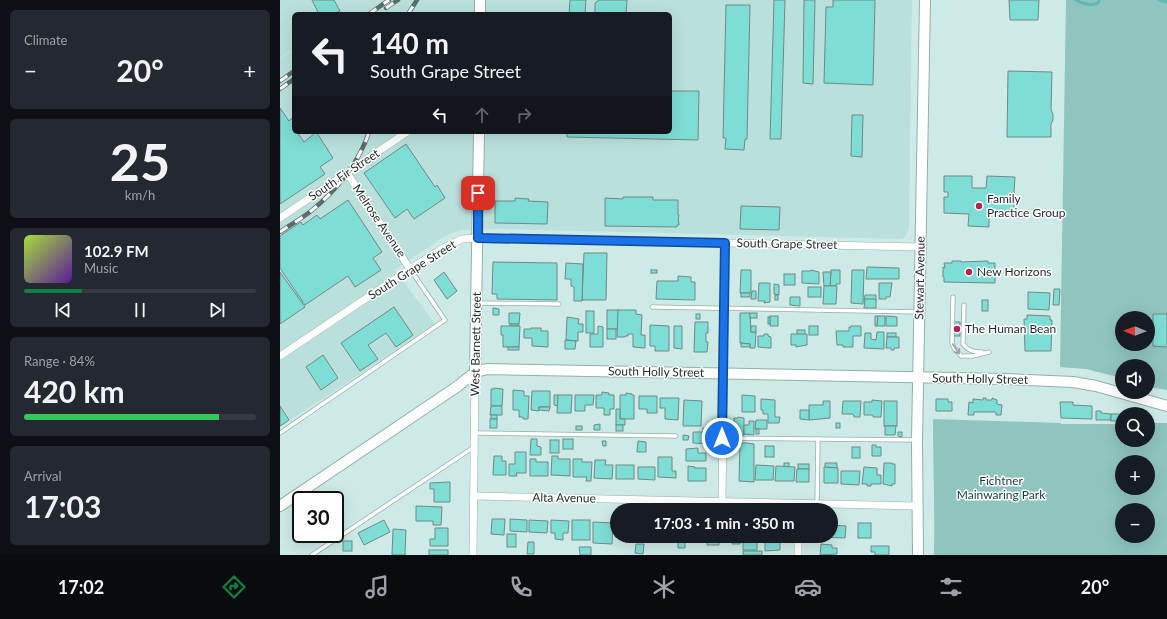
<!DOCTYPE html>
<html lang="en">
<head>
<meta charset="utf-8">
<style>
	body { margin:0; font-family:Lato,sans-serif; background:#242831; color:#f1f3f6; height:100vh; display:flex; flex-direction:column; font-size:15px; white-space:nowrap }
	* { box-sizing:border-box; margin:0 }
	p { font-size:13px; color:#9ea1a6 }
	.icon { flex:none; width:22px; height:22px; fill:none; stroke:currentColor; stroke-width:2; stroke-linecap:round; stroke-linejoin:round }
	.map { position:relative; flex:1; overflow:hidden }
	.drawer { display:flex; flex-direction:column; gap:10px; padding:10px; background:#0d0f14; width:280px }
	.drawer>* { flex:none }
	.hud { position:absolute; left:12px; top:12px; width:380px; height:122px; border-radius:6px; box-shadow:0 4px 16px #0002; background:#171b24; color:#f1f3f6; overflow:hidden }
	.needle { width:26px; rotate:271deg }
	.tools { position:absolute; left:835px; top:311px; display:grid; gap:8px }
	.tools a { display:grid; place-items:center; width:40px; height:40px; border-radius:50%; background:#171b24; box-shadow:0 4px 16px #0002; font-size:20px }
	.speed { position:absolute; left:12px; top:491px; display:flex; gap:8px; font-size:20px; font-weight:700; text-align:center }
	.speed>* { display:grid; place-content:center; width:52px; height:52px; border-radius:50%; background:#171b24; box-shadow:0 4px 16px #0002; line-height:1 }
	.speed .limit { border:2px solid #111; border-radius:6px; background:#fff; color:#111 }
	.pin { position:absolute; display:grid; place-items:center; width:34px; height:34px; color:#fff; margin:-17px; border-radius:8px; box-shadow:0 2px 6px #0006 }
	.me { position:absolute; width:44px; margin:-22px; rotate:0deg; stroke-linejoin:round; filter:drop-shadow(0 0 3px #0008) }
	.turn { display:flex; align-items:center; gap:14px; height:84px; padding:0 12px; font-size:18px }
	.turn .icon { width:52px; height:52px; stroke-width:2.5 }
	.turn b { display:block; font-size:28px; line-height:34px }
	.lanes { display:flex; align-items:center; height:38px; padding:0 12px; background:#0003; justify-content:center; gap:20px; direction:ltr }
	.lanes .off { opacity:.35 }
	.big { font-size:30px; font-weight:700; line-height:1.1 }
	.drawer .card { flex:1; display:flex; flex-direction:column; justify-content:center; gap:6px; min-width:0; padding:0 14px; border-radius:6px; background:#242831 }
	.drawer .dial { align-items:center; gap:0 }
	.dial b { font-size:52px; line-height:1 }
	.song { display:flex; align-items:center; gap:12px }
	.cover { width:48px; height:48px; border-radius:6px; background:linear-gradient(135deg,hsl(80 70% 55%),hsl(270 70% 35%)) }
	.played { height:4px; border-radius:2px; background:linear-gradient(90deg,#0b8043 25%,#363941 25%) }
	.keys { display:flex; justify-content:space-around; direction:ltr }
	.heat { display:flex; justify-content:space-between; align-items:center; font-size:22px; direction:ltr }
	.charge { height:6px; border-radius:3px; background:linear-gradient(90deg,#34c759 84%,#363941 0) }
	.trip { position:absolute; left:330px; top:503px; width:228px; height:40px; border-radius:20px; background:#171b24; box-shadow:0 4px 16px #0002; font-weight:700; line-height:40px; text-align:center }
	.menu { display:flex; height:64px; justify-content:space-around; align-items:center; background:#090b0e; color:#9ea1a6 }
	.menu .icon { width:28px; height:28px }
	.menu .selected { color:#0b8043 }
	.menu b { font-size:18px; color:#f1f3f6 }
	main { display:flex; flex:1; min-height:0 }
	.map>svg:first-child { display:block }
	.built { fill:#bae0dc }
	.green { fill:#90c4bf; fill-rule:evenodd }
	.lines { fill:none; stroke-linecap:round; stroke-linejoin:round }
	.stream { stroke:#5cbbb4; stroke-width:3 }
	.building { fill:#7eddd5; stroke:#6f8986 }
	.lane-casing { stroke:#93afac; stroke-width:5 }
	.street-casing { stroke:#93afac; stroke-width:8 }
	.secondary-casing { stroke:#93afac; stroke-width:12 }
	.lane { stroke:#fff; stroke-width:3.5 }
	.street { stroke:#fff; stroke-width:7 }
	.secondary { stroke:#fff; stroke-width:10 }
	.rail-casing { stroke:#5b6d6b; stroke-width:4.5 }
	.rail { stroke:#fff; stroke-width:3; stroke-dasharray:9; stroke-linecap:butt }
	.oneway { stroke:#9a9f9f }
	.route-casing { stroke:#114b97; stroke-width:10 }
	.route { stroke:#1a73e8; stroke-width:7 }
	.poi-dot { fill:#b32250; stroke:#fff; stroke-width:1.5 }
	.labels { text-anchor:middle; stroke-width:3; stroke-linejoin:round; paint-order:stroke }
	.street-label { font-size:12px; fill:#1f2a29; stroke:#fff }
	.poi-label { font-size:12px; fill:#1f2a29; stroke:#fff; text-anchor:start }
	.park-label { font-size:12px; fill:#0f3c39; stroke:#fff }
</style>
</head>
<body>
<main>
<section class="drawer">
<div class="card"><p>Climate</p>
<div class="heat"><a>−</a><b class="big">20°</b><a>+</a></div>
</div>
<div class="card dial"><b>25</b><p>km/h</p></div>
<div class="card">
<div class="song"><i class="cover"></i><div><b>102.9 FM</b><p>Music</p></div></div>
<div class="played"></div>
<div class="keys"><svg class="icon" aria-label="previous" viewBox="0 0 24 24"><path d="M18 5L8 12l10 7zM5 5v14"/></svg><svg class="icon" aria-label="pause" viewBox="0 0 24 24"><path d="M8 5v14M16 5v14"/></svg><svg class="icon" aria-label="next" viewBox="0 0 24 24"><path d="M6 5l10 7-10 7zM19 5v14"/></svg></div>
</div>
<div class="card"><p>Range · 84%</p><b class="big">420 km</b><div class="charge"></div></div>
<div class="card"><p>Arrival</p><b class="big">17:03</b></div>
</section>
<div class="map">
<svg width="887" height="555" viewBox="0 0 887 555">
	<rect width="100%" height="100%" fill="#cdeae6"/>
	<path class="built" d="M0,0h632l-3,228 -2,6 -3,4 -4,1 -401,-10 -38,1 -16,6 -50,34 40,54 -155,103v-368l14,-10v83h376v-118h-376v34l-14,10z"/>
	<g class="green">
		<path d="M786,0h101v390l-19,-3v-21h-26v12l-36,-9 -26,-2zM842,318h26v26h-26z"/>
		<path d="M653,419l128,4v1h61v16h26v-17h19v132h-233c1,-45 -1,-91 -1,-136zM842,462h26v26h-26zM842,510h26v26h-26z"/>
	</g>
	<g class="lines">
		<g class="stream">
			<path d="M796,0c7,4 15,6 22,3l1,-3"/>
			<path d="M879,0l8,2"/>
		</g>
	</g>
	<g class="building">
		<path d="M32,0h22l6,11 -7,3h-14z"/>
		<path d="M290,0h16l-1,14h-16z"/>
		<path d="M319,0h28l-1,14h-31v-11z"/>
		<path d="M494,0h11l-4,139h-11z"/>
		<path d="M524,0h11l-2,84 -10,-1z"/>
		<path d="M553,0h42l-2,85 -49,-2 2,-76h7z"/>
		<path d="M729,0h30l-1,20h-28z"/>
		<path d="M446,5h24l-3,134h-2l-1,11 -19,-1 1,-11h-3z"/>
		<path d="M728,71l44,1 -1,38 2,4v6l-2,4v13h-44z"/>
		<path d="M390,91h29l-1,49 -131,-3v-5h103z"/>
		<path d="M0,108l9,13 3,-3 2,3v11h3l7,10 11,-9h2l16,25 -13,9 5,7 -45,30z"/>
		<path d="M572,115h11l-1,42 -11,-1z"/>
		<path d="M126,144l29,43 2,-2 8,13 -31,21 -7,-10 -12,9 -31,-45z"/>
		<path d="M664,176h28v12h14l1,-12 28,1 -1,16h-4v6h4v16l-25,-1v13l-21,-1 1,-12 -25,-1v-16h4v-5h-4z"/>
		<path d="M343,197h30v3h25v15h1l-1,7h1v3h-2v2l-72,-1v-28l18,1z"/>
		<path d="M235,198l14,1 -1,2 20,1 -1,22 -52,-1v-22h20z"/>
		<path d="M68,200l34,52 -9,6 8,12 -26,17 -7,-11 -43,29 -25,-37v-32l21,-14 2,3 14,-10 3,4z"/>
		<path d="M461,206l39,1 -1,23 -39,-1z"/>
		<path d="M304,253h23l-1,47h-24z"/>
		<path d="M672,261h9v1l27,-1v2h7v20l-51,-1v-5h-1v-10l2,1 -1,-5h8z"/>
		<path d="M213,262l64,1v37l-60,-1v-5h-5z"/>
		<path d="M286,263l17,1 -1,37h-8v-14l-3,-1v-7h-6z"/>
		<path d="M587,267l32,1v11h-33z"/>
		<rect x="371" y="270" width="6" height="3"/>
		<path d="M461,270h10v23h-11z"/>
		<path d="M531,270l8,2v12l-17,-1v-12h9z"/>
		<path d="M551,270h9v14h-4v2h-6z"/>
		<path d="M572,270h12l-1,34 -12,-1z"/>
		<path d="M0,272l25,35 -25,17z"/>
		<path d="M164,272l13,19 -10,8 -13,-19z"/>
		<path d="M543,272h8l-1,14h-6z"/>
		<rect x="504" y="274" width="11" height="11"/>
		<path d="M398,276l13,1v5h4v18l-39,-1 1,-18h21z"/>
		<path d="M479,283h11v19l-6,1 1,-2h-7z"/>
		<path d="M599,283h13l-2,14h-4v2h-7z"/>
		<path d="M494,284l5,1v10l-5,-1z"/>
		<path d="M544,286h13l-1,18h-13z"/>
		<rect x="528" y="287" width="13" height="10"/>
		<path d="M774,289h6l-1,16h-6z"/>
		<path d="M472,291h4v8h-5z"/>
		<path d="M748,292l22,1 -1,17 -21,-1z"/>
		<rect x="461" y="293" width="9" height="4"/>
		<rect x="495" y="295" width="3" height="5"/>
		<path d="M585,295h11v6h-12z"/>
		<path d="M510,297h10v9l-10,-1z"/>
		<path d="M585,299h11v9h-12z"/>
		<rect x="702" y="300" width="6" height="11"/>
		<path d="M114,307l19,28 -17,12 -10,-14 -18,12 10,14 -18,12 -19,-28z"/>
		<path d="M213,308l6,1v6h-6z"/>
		<rect x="327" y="310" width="12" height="19"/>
		<path d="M338,310h18v4l6,1 -1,20h4v13l-12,-1v-13h-5v2h-3v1h-8z"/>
		<rect x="306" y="311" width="8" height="22"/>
		<path d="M229,313h11l-1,11h-10z"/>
		<path d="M460,313h10l1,19h5l-1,16h-5v-4l-10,-1z"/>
		<rect x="470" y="313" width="7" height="5"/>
		<rect x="416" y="314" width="4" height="5"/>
		<path d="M873,314h14v33l-14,-1z"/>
		<path d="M747,315l23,1v4h2l-1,31h-26l-1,-32h3z"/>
		<rect x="490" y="316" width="8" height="10"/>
		<path d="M595,316h3l-1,10h-2z"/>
		<path d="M598,316h7v10h-8z"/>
		<path d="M606,316l11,1v9h-11z"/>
		<path d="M287,317l12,2 -1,5h5v8h-5v9l-12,-1z"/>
		<rect x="488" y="317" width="2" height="7"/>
		<path d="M415,322h13v11h-2v9h2l-1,10h-13z"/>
		<rect x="674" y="322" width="6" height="14"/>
		<path d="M230,324h9l-1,2h-8z"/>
		<path d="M370,325l19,1v25h-14v-5h-5z"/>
		<path d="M221,326h19l-1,21h-16v-12h-2z"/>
		<path d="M318,326l5,1v20h-13v-13h8z"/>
		<path d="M394,326h8v23l-8,-1z"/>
		<rect x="471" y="326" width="5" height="6"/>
		<rect x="529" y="326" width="9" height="9"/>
		<path d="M571,326h10v10h-8v11h-10v-2h-6l-1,-14h13v-4h2z"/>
		<path d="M251,328h10v3h7v16l-16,-1v-8h-8v-9h7z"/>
		<rect x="327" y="329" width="9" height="10"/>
		<rect x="517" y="330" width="8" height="5"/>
		<path d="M597,332h7v17l-20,-1 1,-15h6v6l5,1z"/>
		<rect x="607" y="333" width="9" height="4"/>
		<path d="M484,334h4v2l3,1v11h-2l-11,-1v-11h6z"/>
		<path d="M511,334h16v11l-11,2v-2h-5z"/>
		<path d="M607,337h12v11h-5v2h-3v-2h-5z"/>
		<path d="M285,340l11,1 -1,8h-10z"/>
		<path d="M461,343l9,1v3h-9z"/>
		<rect x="228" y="347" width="11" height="3"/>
		<path d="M43,355l15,23 -17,12 -15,-23z"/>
		<path d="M214,388l9,1 -1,17h-11v-17h3z"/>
		<path d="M233,390l11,1v5h5l-1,23h-5v-2h-4v-7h-6z"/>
		<path d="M252,391h18v16h-11v4l-8,-1z"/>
		<path d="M322,392l7,1v2h5v14h-4v6h-6v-7h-8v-13h6z"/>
		<path d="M346,393l6,1v1h2v24h-14v-24h6z"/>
		<path d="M274,395h4v11l-4,-1z"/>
		<path d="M278,395h14l-1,18h-14z"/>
		<path d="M295,395h19l-1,10h-8v6h-10z"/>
		<path d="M462,395l13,1v16h-13z"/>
		<path d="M359,396h18v17h-10v-4h-8z"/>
		<path d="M380,398h19l-1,22 -13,-1v-11h-5z"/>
		<path d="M703,398h3v2h6v-2l5,2v4l5,1 -1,10h-5v-3h-22v3h-6l1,-13 4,1v-4l10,1z"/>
		<path d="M481,399l14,1v17h5l-1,6h-11v-9h-5v-4h-2z"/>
		<path d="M656,399h12v3h4v9h-16z"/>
		<path d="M404,400l18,1 -1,25h-18z"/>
		<path d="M592,400l10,1 -1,16h-8v-2h-9v-13h8z"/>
		<path d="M543,401h7v17l-21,2v-15h14z"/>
		<path d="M563,401h18l-1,16h-6v-2l-2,-1h-10z"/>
		<rect x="604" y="401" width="13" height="25"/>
		<path d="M780,402h13v3l19,1v13l-31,-1z"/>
		<path d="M0,406l9,14 -9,6z"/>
		<path d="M211,406h11v9h-12z"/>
		<path d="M259,407h11l-1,4 -10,-1z"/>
		<path d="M336,409h4v10h5v6h-9z"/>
		<path d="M520,410h9v10l-9,-1z"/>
		<path d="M816,411h5v2l10,1v6h-15z"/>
		<rect x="831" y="414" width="11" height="7"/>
		<rect x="211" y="415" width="6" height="4"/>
		<path d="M458,417l6,1v17h-11l1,-17h4z"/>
		<rect x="210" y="419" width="7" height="9"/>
		<path d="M476,420h11v9h-12z"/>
		<path d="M469,421h5v14l-10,-1v-9h5z"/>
		<rect x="556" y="423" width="4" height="5"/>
		<path d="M320,424v6h-6v-5z"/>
		<rect x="336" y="425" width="7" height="6"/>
		<rect x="296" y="426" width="6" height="4"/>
		<path d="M605,426h11l-1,9h-10z"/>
		<path d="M423,428h7v4h2v12l-19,-1v-11h10z"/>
		<rect x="476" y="429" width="3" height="5"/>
		<path d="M618,432h4v5l-4,-1z"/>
		<path d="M403,435l6,1 -1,4h-5z"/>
		<path d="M251,439h6v7l4,1v8h-11z"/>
		<rect x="283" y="439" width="10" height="10"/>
		<rect x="270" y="440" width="9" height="13"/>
		<path d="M322,441h4v5h-3z"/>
		<path d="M358,441l8,1v10h-9z"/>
		<path d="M460,443h7l7,1v38l-15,-1z"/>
		<path d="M592,445h4v2h5v9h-9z"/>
		<rect x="485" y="446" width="9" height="11"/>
		<rect x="572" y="447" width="8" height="11"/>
		<path d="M418,448v5h8v8h-20v-12z"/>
		<path d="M235,452h11v21h-10l1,3h-8v-12h6z"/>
		<path d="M214,456h8v5h4v14h-13z"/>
		<path d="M272,456h6v3h12v17l-19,-1z"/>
		<path d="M378,457h14v14h4v7l-18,-1z"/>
		<path d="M250,459h6v3h12v14h-18z"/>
		<path d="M293,459h9v3h10l-1,19h-5l1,-4h-14z"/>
		<path d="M315,460h11l-1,5h8l-1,14 -18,-1z"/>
		<rect x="504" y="463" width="5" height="4"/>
		<path d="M545,463h12v5l-12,-1z"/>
		<path d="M604,463h8v1h3v20h-3v2l-9,-2z"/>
		<rect x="518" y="464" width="11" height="5"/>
		<rect x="336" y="465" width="18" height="14"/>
		<path d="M476,465l18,1 -1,14h-18z"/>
		<path d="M408,466l7,1v1h11v13h-18z"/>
		<path d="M496,466l19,1 -1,14h-19z"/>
		<path d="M358,467h17v13l-17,-1z"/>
		<path d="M544,467l14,1v15h-14z"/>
		<path d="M584,467l13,1v7h4v9h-10v2h-4v-2h-5z"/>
		<path d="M517,469h12v13h-13z"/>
		<path d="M561,471h19l-1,14 -18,-1z"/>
		<path d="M170,482v20h-16v-13h-4v-6z"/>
		<path d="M136,506l26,1 -1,18h-8v-4h-17z"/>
		<path d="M212,519h13l-1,16 -13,-1z"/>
		<path d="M230,519l17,1v12l-17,-1z"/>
		<path d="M104,520l6,12 -26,13 -6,-12z"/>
		<path d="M249,520l19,1 -1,12 -18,-1z"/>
		<path d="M271,520l18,1 -1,12h-5v7l-8,-1v-6h-4z"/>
		<rect x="292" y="520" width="18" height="20"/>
		<path d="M313,522l20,1 -1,21 -19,-1z"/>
		<rect x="578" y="523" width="13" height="15"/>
		<path d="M335,524h2v12h16v1h-18z"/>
		<path d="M551,525l15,1 -1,12 -25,-1 11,-1z"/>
		<path d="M155,528h13v18h-18v-7h5z"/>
		<path d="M113,529l13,1 -1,25h-13z"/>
		<rect x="227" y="534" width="9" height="13"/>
		<rect x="377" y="536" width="19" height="1"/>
		<path d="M398,536h19v2h-12v10h-7z"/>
		<path d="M420,536h19v9h-12v-8z"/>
		<path d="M441,536h19v8h-8v-4h-11z"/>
		<path d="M463,536h19v6h-5v8h-14z"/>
		<path d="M485,536h15v14l-15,1z"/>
		<rect x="63" y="541" width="9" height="10"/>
		<path d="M248,542h6v12h-7z"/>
		<path d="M356,544h8l-1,10 -8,-1z"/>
		<path d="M541,544l11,1v3h5v6l-17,1z"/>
		<path d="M591,546h18v9h-14v-3h-4z"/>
		<path d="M299,547h12v8h-11z"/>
		<rect x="149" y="550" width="19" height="5"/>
		<rect x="463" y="551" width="19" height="4"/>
	</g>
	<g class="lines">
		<g class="lane-casing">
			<g id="lane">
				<path d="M673,297l-1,46 2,5 7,8h12l16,-4"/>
				<path d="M198,303l81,1"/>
				<path d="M684,305l-1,39c5,7 11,8 19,8"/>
				<path d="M372,307l267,5"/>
				<path d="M0,433l165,-113 -35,-51"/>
				<path d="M195,433l201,3"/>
				<path d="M443,438l192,2"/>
				<path d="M537,504l1,-65"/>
				<path d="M32,555l162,-108"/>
			</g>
		</g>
		<g class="street-casing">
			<g id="street">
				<path d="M67,173l63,96"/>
				<path d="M0,218l127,-86"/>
				<path d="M0,356l130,-87 33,-21 19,-9 16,-1 442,9"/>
				<path d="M195,496l442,10"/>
				<path d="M442,502l3,-259"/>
				<path d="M193,555l2,-183"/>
				<path d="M518,555v-19"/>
			</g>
		</g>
		<g class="secondary-casing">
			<g id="secondary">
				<path d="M200,14v-14"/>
				<path d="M195,372l4,-240"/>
				<path d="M0,506l178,-120c10,-8 16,-15 29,-17l518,10 68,3 23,4 71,20"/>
				<path d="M638,555l-1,-115 8,-440"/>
			</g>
		</g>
		<use href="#lane" class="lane"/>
		<use href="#street" class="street"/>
		<use href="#secondary" class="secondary"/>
		<g class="rail-casing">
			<g id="rail">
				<path d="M106,8l12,-8"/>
				<path d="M89,14l20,-14"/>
				<path d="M128,14l9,-14"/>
				<path d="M0,81l14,-10"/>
				<path d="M0,89l14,-10"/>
				<path d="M0,232c10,-7 21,-13 31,-21 25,-20 48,-48 58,-79"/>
			</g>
		</g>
		<use href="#rail" class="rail"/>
	</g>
	<defs><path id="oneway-shaft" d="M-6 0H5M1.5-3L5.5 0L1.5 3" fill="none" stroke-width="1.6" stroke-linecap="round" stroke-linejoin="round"/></defs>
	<use class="oneway" href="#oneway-shaft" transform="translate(676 349) rotate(57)"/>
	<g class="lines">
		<g class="route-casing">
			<path id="route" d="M198,193v45l247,5 -3,195"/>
		</g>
		<use href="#route" class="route"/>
	</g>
	<g class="poi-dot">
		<circle cx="699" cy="206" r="4"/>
		<circle cx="689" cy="272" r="4"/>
		<circle cx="677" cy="329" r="4"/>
	</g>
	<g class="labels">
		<g class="street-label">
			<text transform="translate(64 175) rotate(-34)" y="4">South Fir Street</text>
			<text transform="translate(99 221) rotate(56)" y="4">Melrose Avenue</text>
			<text transform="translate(507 244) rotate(1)" y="4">South Grape Street</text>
			<text transform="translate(132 270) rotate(-32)" y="4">South Grape Street</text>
			<text transform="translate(640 278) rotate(-89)" y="4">Stewart Avenue</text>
			<text transform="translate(196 344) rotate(-89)" y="4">West Barnett Street</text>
			<text transform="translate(376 372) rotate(1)" y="4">South Holly Street</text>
			<text transform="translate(700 379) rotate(1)" y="4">South Holly Street</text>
			<text transform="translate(284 498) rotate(1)" y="4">Alta Avenue</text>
		</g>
		<g class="poi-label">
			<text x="707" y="203">Family<tspan x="707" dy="14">Practice Group</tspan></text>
			<text x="697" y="276">New Horizons</text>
			<text x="685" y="333">The Human Bean</text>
		</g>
		<g class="park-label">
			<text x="721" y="485">Fichtner<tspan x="721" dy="14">Mainwaring Park</tspan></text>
		</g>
	</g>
</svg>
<div class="tools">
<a><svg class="needle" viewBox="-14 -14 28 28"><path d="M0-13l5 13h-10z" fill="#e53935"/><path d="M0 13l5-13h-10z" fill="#9ea1a6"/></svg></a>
<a><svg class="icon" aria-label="sound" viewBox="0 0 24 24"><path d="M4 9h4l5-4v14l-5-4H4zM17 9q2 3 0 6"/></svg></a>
<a><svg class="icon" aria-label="search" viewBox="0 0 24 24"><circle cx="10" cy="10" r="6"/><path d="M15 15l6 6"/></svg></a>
<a>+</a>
<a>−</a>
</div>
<div class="speed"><div class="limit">30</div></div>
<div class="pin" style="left:198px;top:193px;background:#d93025"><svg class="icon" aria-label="arrive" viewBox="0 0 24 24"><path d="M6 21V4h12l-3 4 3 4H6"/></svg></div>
<svg class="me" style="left:442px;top:438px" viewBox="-20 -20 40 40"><circle r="17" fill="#1a73e8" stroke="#fff" stroke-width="3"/><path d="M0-11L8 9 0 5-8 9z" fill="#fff"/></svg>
<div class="trip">17:03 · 1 min · 350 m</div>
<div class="hud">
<div class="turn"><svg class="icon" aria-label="left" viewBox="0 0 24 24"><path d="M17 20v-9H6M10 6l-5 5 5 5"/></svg><div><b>140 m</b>South Grape Street</div></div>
<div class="lanes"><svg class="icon" aria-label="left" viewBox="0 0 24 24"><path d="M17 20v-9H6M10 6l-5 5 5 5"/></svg><svg class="icon off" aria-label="ahead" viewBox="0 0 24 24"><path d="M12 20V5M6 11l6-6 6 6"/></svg><svg class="icon off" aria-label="right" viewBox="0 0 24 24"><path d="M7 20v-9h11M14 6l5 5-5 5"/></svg></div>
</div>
</div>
</main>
<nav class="menu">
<b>17:02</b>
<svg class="icon selected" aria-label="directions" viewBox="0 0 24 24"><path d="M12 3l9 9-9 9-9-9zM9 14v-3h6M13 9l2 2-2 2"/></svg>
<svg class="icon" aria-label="music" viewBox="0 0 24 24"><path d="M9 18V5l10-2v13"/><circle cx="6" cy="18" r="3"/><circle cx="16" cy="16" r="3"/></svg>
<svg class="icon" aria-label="phone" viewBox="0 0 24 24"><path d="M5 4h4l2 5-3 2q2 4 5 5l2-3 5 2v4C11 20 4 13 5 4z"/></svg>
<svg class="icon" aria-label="climate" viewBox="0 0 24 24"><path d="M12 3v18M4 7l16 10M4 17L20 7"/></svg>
<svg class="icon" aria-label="car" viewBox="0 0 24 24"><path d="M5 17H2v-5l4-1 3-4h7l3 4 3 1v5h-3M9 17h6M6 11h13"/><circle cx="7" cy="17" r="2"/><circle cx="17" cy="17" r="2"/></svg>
<svg class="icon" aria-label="filters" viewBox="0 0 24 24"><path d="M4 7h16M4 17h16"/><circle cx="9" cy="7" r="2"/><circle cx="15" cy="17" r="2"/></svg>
<b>20°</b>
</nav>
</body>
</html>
